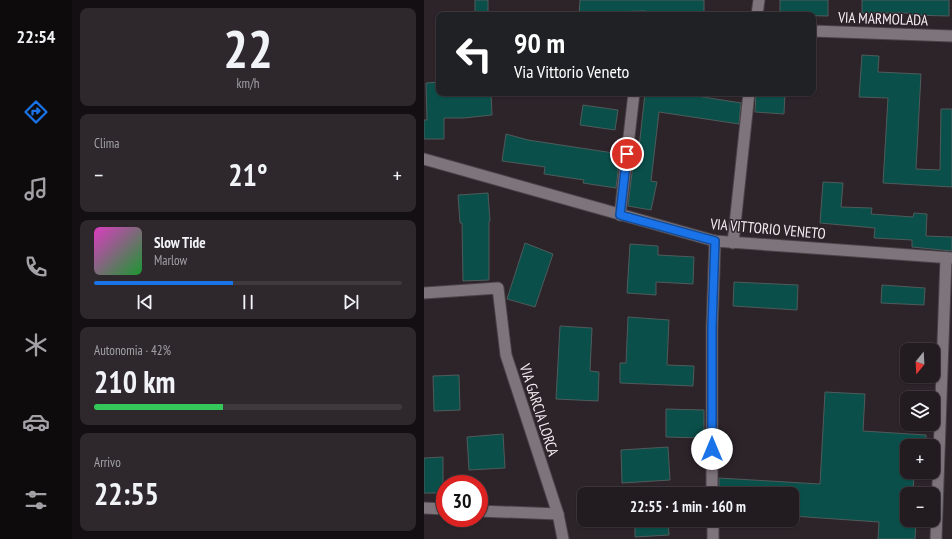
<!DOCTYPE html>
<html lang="it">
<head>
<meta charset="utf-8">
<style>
	body { margin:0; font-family:"PT Sans Narrow",sans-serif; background:#2e282d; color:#f1f3f6; height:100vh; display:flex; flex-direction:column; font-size:15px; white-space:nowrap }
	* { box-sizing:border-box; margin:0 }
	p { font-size:13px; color:#a2a1a5 }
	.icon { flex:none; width:22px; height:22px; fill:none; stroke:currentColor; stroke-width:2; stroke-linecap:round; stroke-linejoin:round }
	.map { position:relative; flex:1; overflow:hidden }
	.drawer { display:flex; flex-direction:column; gap:8px; padding:8px; background:#130f12; width:352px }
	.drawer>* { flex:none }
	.guide { position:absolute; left:12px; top:12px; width:380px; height:84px; border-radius:8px; box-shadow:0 1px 3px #0004,0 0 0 1px #3f393e; background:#202124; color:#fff; overflow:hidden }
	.needle { width:26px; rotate:198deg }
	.controls { position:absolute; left:476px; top:343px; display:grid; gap:8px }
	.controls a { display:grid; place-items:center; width:40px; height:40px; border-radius:8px; background:#221b20; box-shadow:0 1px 3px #0004,0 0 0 1px #3f393e; font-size:20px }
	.speed { position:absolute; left:12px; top:475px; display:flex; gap:8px; font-size:20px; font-weight:700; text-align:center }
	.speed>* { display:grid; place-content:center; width:52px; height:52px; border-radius:50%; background:#221b20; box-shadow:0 1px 3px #0004,0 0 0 1px #3f393e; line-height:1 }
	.speed .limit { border:6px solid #d22; background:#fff; color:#111 }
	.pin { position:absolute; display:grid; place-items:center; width:34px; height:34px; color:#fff; margin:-17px; border:2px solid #fff; border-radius:50%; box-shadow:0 1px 4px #0007 }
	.me { position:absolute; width:44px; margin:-22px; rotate:0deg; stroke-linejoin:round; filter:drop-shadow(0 0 3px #0008) }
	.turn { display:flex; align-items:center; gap:14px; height:84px; padding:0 12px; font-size:18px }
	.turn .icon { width:52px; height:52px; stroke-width:2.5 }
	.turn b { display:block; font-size:28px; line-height:34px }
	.big { font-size:30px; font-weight:700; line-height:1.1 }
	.drawer .card { flex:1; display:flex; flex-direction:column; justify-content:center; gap:6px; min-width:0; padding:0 14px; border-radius:8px; background:#2e282d }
	.drawer .dial { align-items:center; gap:0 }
	.dial b { font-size:52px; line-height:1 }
	.song { display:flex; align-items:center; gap:12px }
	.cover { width:48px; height:48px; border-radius:6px; background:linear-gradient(135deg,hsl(310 70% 55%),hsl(130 70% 35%)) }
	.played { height:4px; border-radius:2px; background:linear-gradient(90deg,#1a73e8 45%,#3f393e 45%) }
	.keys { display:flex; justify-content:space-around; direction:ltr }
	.heat { display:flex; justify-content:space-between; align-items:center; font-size:22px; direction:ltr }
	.charge { height:6px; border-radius:3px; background:linear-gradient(90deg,#34c759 42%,#3f393e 0) }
	.trip { position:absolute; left:153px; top:487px; width:222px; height:40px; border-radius:8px; background:#221b20; box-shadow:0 1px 3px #0004,0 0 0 1px #3f393e; font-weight:700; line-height:40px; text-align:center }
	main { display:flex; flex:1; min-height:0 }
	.menu { display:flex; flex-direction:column; width:72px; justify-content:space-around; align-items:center; background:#0e0b0d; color:#a2a1a5 }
	.menu .icon { width:28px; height:28px }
	.menu .on { color:#1a73e8 }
	.menu b { font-size:18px; color:#f1f3f6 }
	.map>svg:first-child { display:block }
	.building { fill:#0b4f4b; stroke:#4e5b5a }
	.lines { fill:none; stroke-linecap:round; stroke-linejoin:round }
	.minor-casing { stroke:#4a4348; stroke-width:13 }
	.tertiary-casing { stroke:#4a4348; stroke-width:13 }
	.minor { stroke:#7e747b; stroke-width:11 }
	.tertiary { stroke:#7e747b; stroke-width:11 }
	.route-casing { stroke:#114b97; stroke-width:10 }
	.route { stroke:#1a73e8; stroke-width:7 }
	.labels { text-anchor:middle; stroke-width:3; stroke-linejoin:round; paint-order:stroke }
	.street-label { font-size:15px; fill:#f3edf1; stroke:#2d242a }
</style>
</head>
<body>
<main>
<nav class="menu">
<b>22:54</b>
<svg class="icon on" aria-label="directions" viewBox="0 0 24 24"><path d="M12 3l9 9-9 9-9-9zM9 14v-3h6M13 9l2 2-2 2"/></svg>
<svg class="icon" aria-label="music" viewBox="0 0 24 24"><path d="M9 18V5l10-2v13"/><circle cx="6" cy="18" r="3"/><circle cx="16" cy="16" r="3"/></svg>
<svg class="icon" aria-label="phone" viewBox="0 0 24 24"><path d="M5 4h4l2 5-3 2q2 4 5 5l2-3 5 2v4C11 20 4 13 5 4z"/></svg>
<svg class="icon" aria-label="climate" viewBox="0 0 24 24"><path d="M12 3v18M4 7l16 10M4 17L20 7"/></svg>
<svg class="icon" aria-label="car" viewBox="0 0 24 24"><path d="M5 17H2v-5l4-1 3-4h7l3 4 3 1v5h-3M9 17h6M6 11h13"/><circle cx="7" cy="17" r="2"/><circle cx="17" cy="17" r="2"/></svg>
<svg class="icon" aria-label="filters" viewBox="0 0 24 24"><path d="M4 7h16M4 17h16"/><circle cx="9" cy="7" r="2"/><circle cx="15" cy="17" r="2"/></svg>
</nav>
<section class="drawer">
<div class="card dial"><b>22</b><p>km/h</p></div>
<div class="card"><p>Clima</p>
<div class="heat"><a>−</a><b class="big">21°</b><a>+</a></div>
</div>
<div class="card">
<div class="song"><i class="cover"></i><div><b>Slow Tide</b><p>Marlow</p></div></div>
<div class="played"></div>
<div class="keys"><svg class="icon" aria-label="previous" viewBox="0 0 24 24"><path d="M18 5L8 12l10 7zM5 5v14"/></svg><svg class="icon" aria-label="pause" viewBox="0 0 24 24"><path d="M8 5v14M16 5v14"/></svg><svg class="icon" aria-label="next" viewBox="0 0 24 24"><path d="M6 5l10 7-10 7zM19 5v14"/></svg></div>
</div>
<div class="card"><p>Autonomia · 42%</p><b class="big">210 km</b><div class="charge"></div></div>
<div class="card"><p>Arrivo</p><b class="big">22:55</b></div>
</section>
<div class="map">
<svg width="528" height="539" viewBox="0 0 528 539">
	<rect width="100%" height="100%" fill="#2d242a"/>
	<g class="building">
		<rect x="51" y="0" width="13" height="15"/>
		<path d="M156,0h124v15h-59v-4l-35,1v3h-31z"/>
		<path d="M356,0h48v16l-48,-1z"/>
		<path d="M438,0h87v16l-39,-1v-2h-48z"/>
		<path d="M438,55l17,1 -1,16 43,2 -5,95 24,1 1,-61h11v78l-69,-4 5,-85 -29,-1z"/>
		<path d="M15,82v11h52l1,22 -28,3h-20v21h-20v-19h3l-1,-37z"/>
		<path d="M221,93h33l63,10 -2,21 -80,-12 -8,69 6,1 -6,28 -23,-4 6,-50 4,1z"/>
		<path d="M332,93h29l-1,21 -29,-2z"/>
		<path d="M159,105l35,5 -3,20 -35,-5z"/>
		<path d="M82,134l22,6 92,14 -4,34 -33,-5 1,-3 -40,-6 1,-7 -43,-6z"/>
		<path d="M399,182l20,1 -2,24 31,1 -1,6 42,3 1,-4 13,1 -1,22 26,1v14l-40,-4v-7l-38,-2 1,-10 -55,-5z"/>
		<path d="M64,193l2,28h-1v59l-26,1 -1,-58h-2l-2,-28z"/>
		<path d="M101,243l28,11 -18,53 -28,-8z"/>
		<path d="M206,244l28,2v9l36,2 -1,27 -37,-2v13l-29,-2z"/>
		<path d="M310,282l64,3 -1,25 -64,-4z"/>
		<path d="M458,285l43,3 -1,17 -43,-2z"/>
		<path d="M204,317l41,3 -2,45 27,1 -1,20 -73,-3v-20h6z"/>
		<path d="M136,326l32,2 -2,43 9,1 -1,29 -42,-2z"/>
		<path d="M35,375l1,35 -26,1 -1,-35z"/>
		<path d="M401,392l40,2 -2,37 63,4v11h-19v29h7l-1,19h-6v28h9l-1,17h-37l1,-17 -87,-6v-22h-73v-16l101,6z"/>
		<path d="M242,409l38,1v28l-38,-1z"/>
		<path d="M79,434l2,34 -36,2 -2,-33z"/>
		<path d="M244,447l2,33 -48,3 -1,-33z"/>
		<path d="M19,457v36h-19v-35z"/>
		<path d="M211,520h33l1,15 -34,2z"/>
	</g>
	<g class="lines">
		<g class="minor-casing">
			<g id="minor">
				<path d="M333,15l2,-15"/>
				<path d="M389,31l139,5"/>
				<path d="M196,215l14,-122"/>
				<path d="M309,243l16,-150"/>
				<path d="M0,293l74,-5 8,67 52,159 5,25"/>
				<path d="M288,494v-166l3,-87"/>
				<path d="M0,508l21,1"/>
				<path d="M55,511l79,3"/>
				<path d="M289,520v19"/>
				<path d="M512,539l10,-281"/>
			</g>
		</g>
		<g class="tertiary-casing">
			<path id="tertiary" d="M0,159l291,82 237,17"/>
		</g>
		<use href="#minor" class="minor"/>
		<use href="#tertiary" class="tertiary"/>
	</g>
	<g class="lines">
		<g class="route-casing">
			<path id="route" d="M203,154l-7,61 95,26 -3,87v121"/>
		</g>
		<use href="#route" class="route"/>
	</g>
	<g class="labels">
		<g class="street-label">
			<text transform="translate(459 19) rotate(2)" y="5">VIA MARMOLADA</text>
			<text transform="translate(344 229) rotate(5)" y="5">VIA VITTORIO VENETO</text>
			<text transform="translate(115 410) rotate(72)" y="5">VIA GARCIA LORCA</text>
		</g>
	</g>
</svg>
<div class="controls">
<a><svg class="needle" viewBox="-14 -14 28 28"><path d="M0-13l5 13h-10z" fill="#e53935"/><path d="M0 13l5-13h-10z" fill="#a2a1a5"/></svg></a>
<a><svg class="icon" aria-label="layers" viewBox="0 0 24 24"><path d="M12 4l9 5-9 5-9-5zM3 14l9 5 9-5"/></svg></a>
<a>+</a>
<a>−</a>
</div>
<div class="speed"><div class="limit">30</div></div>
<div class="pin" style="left:203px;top:154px;background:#d93025"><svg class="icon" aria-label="arrive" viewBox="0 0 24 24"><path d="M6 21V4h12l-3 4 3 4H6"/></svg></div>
<svg class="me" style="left:288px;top:449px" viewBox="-20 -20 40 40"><circle r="19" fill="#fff"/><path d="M0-13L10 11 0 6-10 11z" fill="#1a73e8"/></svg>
<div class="trip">22:55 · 1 min · 160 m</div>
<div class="guide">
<div class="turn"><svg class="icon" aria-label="left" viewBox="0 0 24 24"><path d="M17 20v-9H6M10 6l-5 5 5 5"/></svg><div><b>90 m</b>Via Vittorio Veneto</div></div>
</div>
</div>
</main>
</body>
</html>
